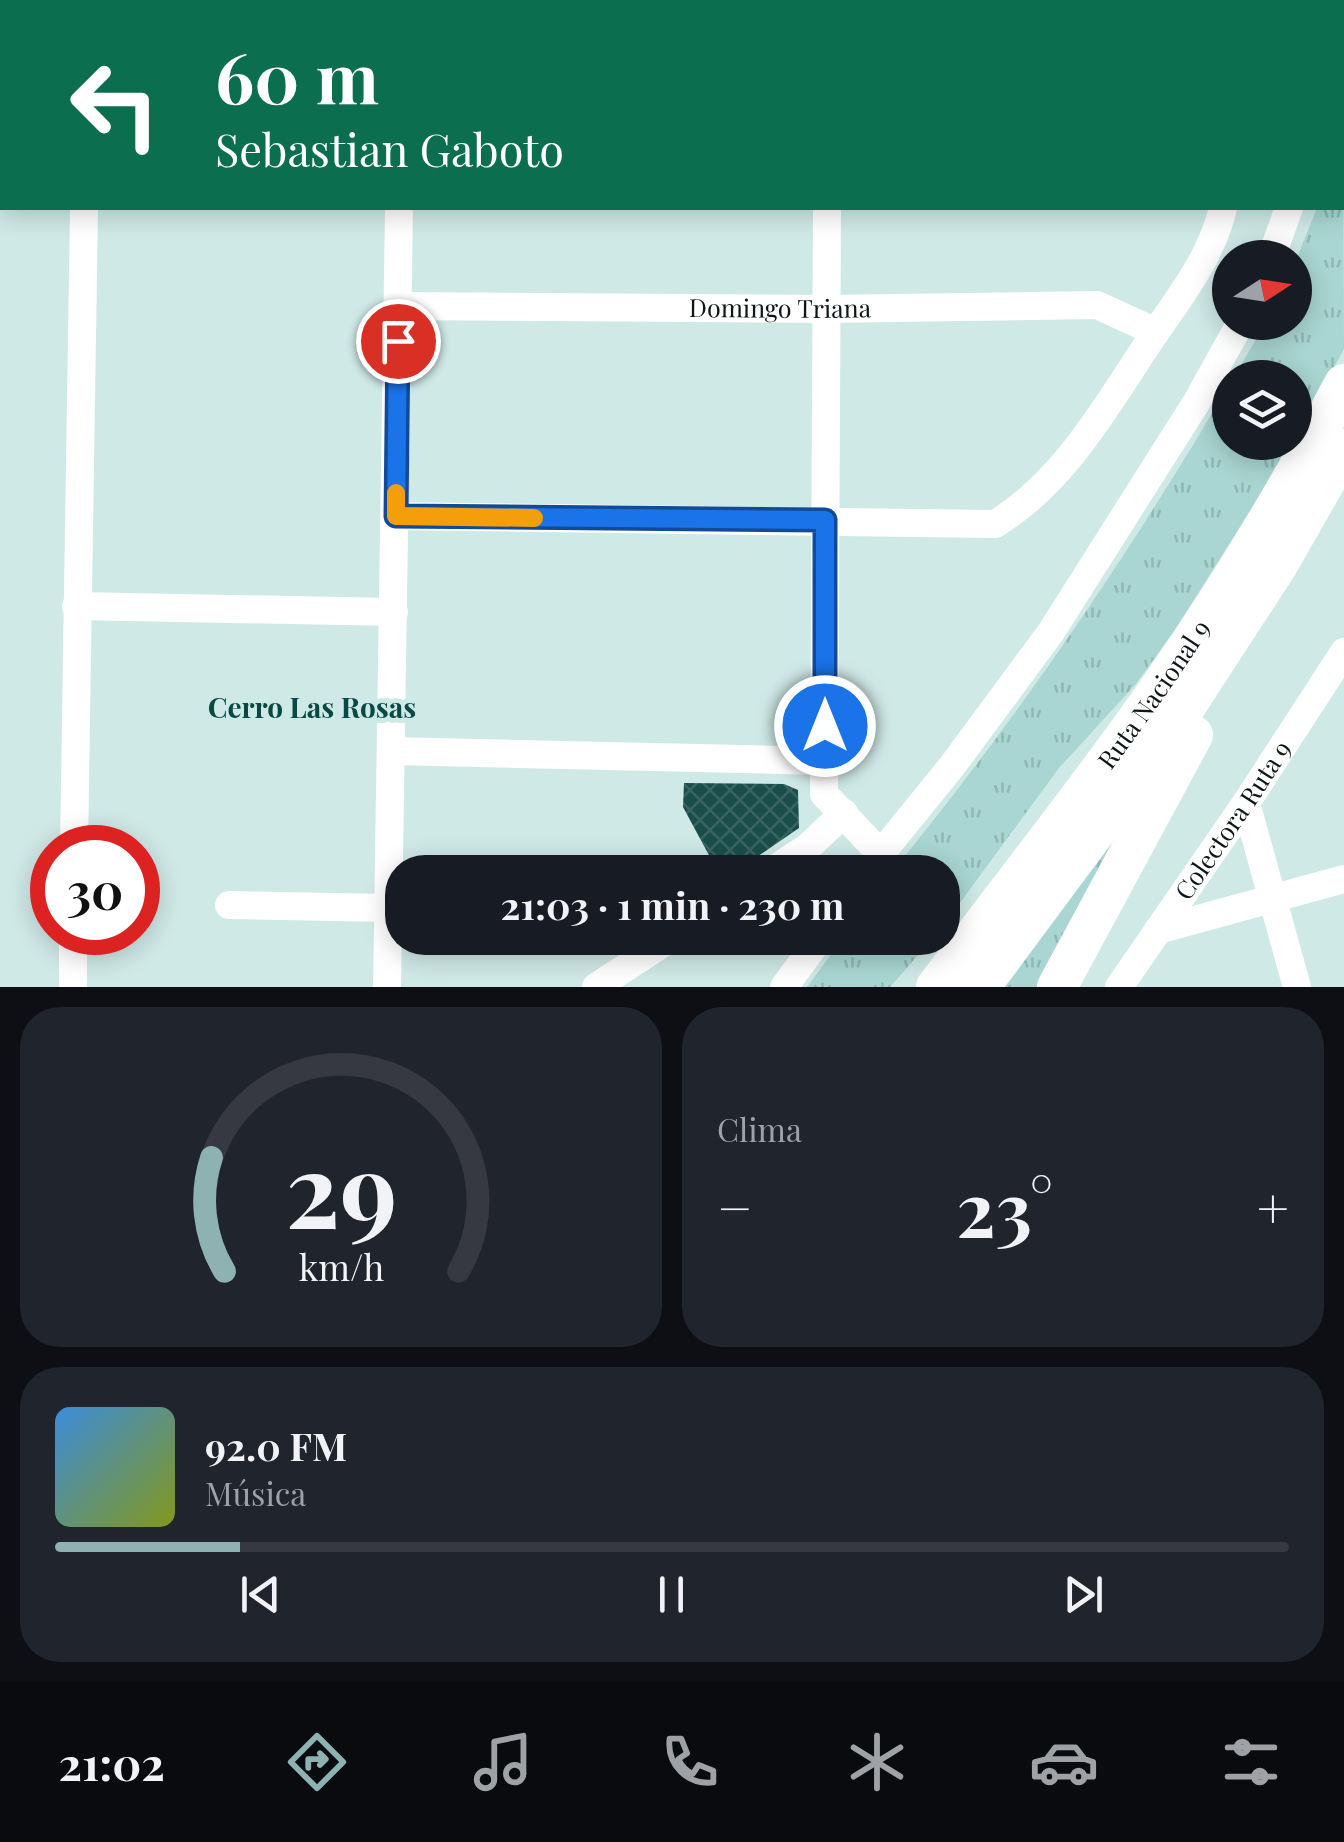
<!DOCTYPE html>
<html lang="es">
<head>
<meta charset="utf-8">
<style>
	body { margin:0; font-family:"Playfair Display",serif; background:#20242c; color:#f1f3f6; height:100vh; display:flex; flex-direction:column; font-size:38px; white-space:nowrap }
	* { box-sizing:border-box; margin:0 }
	p { font-size:32px; color:#9ea1a6 }
	.icon { flex:none; width:55px; height:55px; fill:none; stroke:currentColor; stroke-width:2; stroke-linecap:round; stroke-linejoin:round }
	.map { position:relative; height:987px; overflow:hidden }
	.panel { display:flex; flex-direction:column; gap:20px; padding:20px; background:#0d0f14; flex:1 }
	.panel>* { flex:none }
	.guide { position:absolute; left:0px; top:0px; width:1345px; height:210px; box-shadow:0 5px 25px #0003; background:#0b6e4f; color:#fff; overflow:hidden }
	.needle { width:65px; rotate:78deg }
	.buttons { position:absolute; left:1212px; top:240px; display:grid; gap:20px }
	.buttons a { display:grid; place-items:center; width:100px; height:100px; border-radius:50%; background:#171b24; box-shadow:0 5px 25px #0003; font-size:50px }
	.speed { position:absolute; left:30px; top:825px; display:flex; gap:20px; font-size:50px; font-weight:700; text-align:center }
	.speed>* { display:grid; place-content:center; width:130px; height:130px; border-radius:50%; background:#171b24; box-shadow:0 5px 25px #0003; line-height:1 }
	.speed .limit { border:15px solid #d22; background:#fff; color:#111 }
	.pin { position:absolute; display:grid; place-items:center; width:85px; height:85px; color:#fff; margin:-42px; border:5px solid #fff; border-radius:50%; box-shadow:0 2px 10px #0007 }
	.me { position:absolute; width:110px; margin:-55px; rotate:0deg; stroke-linejoin:round; filter:drop-shadow(0 0 8px #0008) }
	.turn { display:flex; align-items:center; gap:35px; height:210px; padding:0 50px; font-size:45px }
	.turn .icon { width:130px; height:130px; stroke-width:2.5 }
	.turn b { display:block; font-size:70px; line-height:85px }
	.big { font-size:75px; font-weight:700; line-height:1.1 }
	.panel .card { flex:1; display:flex; flex-direction:column; justify-content:center; gap:15px; min-width:0; padding:0 35px; border-radius:40px; background:#20242c }
	.panel .dial { align-items:center; gap:0 }
	.dial svg { height:260px; overflow:visible; fill:none; stroke:#363941; stroke-width:7; stroke-linecap:round; text-anchor:middle }
	.dial text { fill:#f1f3f6; stroke:none }
	.song { display:flex; align-items:center; gap:30px }
	.cover { width:120px; height:120px; border-radius:15px; background:linear-gradient(135deg,hsl(210 70% 55%),hsl(70 70% 35%)) }
	.played { height:10px; border-radius:5px; background:linear-gradient(90deg,#8eb2b2 15%,#363941 15%) }
	.keys { display:flex; justify-content:space-around; direction:ltr }
	.heat { display:flex; justify-content:space-between; align-items:center; font-size:55px; direction:ltr }
	.panel .tiles { flex:1; display:grid; gap:20px; grid-template-columns:1fr 1fr }
	.card:last-child { grid-column:span 2 }
	.trip { position:absolute; left:385px; top:855px; width:575px; height:100px; border-radius:40px; background:#171b24; box-shadow:0 5px 25px #0003; font-weight:700; line-height:100px; text-align:center }
	.tab-bar { display:flex; height:160px; justify-content:space-around; align-items:center; background:#090b0e; color:#9ea1a6 }
	.tab-bar .icon { width:70px; height:70px }
	.tab-bar .selected { color:#8eb2b2 }
	.tab-bar b { font-size:45px; color:#f1f3f6 }
	.map>svg:first-child { display:block }
	.grass { fill:url(#grass-tufts) }
	.building { fill:url(#building-cross-hatch) }
	.lines { fill:none; stroke-linecap:round; stroke-linejoin:round }
	.path { stroke:#6c7d7c; stroke-width:4; stroke-dasharray:5 5; stroke-linecap:butt }
	.minor { stroke:#fff; stroke-width:28 }
	.highway { stroke:#fff; stroke-width:40 }
	.route-casing { stroke:#114b97; stroke-width:25 }
	.route { stroke:#1a73e8; stroke-width:18 }
	.slow { stroke:#f59e0b; stroke-width:18 }
	.labels { text-anchor:middle; stroke-width:10; stroke-linejoin:round; paint-order:stroke }
	.street-label { font-size:25px; fill:#0e1717; stroke:#cfe9e7 }
	.neighbourhood-label { font-size:28px; font-weight:bold; fill:#084946; stroke:#cfe9e7 }
</style>
</head>
<body>
<div class="map">
<svg width="1344" height="987" viewBox="0 0 1344 987">
	<defs>
		<pattern id="grass-tufts" width="24" height="20" patternUnits="userSpaceOnUse" patternTransform="scale(2.5)"><rect width="24" height="20" fill="#a9d6d2"/><path d="M3 7l-1-3M5 7V3M7 7l1-3M15 17l-1-3M17 17v-4M19 17l1-3" fill="none" stroke="#90b7b4"/></pattern>
		<pattern id="building-cross-hatch" width="8" height="8" patternUnits="userSpaceOnUse" patternTransform="scale(2.5)"><rect width="8" height="8" fill="#1a4e4b"/><path d="M0 0l8 8M0 8l8-8" fill="none" stroke="#396361"/></pattern>
	</defs>
	<rect width="100%" height="100%" fill="#cfe9e7"/>
	<g class="grass">
		<path d="M1343,78l1,271 -49,90v-61h-62l33,-55 29,-1v-59l22,-55h25z"/>
		<path d="M1230,383v59l63,1 -118,187 -40,55 -76,83 -116,158 -1,-54h-50c126,-154 237,-317 338,-489z"/>
		<path d="M1147,784l-103,203h-42z"/>
		<path d="M843,938h90l-43,49h-83z"/>
	</g>
	<path class="building" d="M684,783l100,1 14,6 1,38 -64,44h-17l-35,-65z"/>
	<g class="lines">
		<path class="path" d="M1342,71h2"/>
		<g class="minor">
			<path d="M14,2v-2"/>
			<path d="M225,2l1,-2"/>
			<path d="M1333,2v-2"/>
			<path d="M0,87h2"/>
			<path d="M827,208l-3,586 56,59"/>
			<path d="M1271,258l18,-50"/>
			<path id="s1" d="M398,306l428,3 271,-4 59,27"/>
			<path d="M395,516l600,8c69,-42 110,-116 154,-182 29,-43 62,-83 74,-134"/>
			<path d="M76,606l318,6"/>
			<path d="M392,751l433,10"/>
			<path d="M1246,803l51,184"/>
			<path d="M74,848l10,-640"/>
			<path d="M770,872l38,-25 36,-34"/>
			<path d="M866,872l86,-106 99,-134 145,-229 45,-81"/>
			<path d="M229,905l161,3"/>
			<path d="M1158,930l186,-51"/>
			<path d="M73,987v-55"/>
			<path d="M387,987l12,-779"/>
			<path d="M596,987l75,-49"/>
			<path d="M784,987l36,-49"/>
			<path id="s2" d="M1119,987l127,-184 98,-151"/>
		</g>
		<g class="highway">
			<path id="s3" d="M936,987c74,-100 152,-196 223,-298 68,-98 130,-200 185,-305"/>
			<path d="M980,987l185,-249 112,-172 67,-117"/>
			<path d="M1057,987l136,-252"/>
		</g>
	</g>
	<g class="lines">
		<g class="route-casing">
			<path id="route" d="M398,341l-2,175 429,4v206"/>
		</g>
		<use href="#route" class="route"/>
		<path class="slow" d="M396,493v23l138,2"/>
	</g>
	<g class="labels">
		<g class="street-label">
			<text dy="9" stroke="none"><textPath href="#s1" startOffset="382">Domingo Triana</textPath></text>
			<text dy="9" stroke="none"><textPath href="#s3" startOffset="365">Ruta Nacional 9</textPath></text>
			<text dy="9" stroke="none"><textPath href="#s2" startOffset="202">Colectora Ruta 9</textPath></text>
		</g>
		<g class="neighbourhood-label">
			<text x="312" y="718">Cerro Las Rosas</text>
		</g>
	</g>
</svg>
<div class="buttons">
<a><svg class="needle" viewBox="-14 -14 28 28"><path d="M0-13l5 13h-10z" fill="#e53935"/><path d="M0 13l5-13h-10z" fill="#9ea1a6"/></svg></a>
<a><svg class="icon" aria-label="layers" viewBox="0 0 24 24"><path d="M12 4l9 5-9 5-9-5zM3 14l9 5 9-5"/></svg></a>
</div>
<div class="speed"><div class="limit">30</div></div>
<div class="pin" style="left:398px;top:341px;background:#d93025"><svg class="icon" aria-label="arrive" viewBox="0 0 24 24"><path d="M6 21V4h12l-3 4 3 4H6"/></svg></div>
<svg class="me" style="left:825px;top:726px" viewBox="-20 -20 40 40"><circle r="17" fill="#1a73e8" stroke="#fff" stroke-width="3"/><path d="M0-11L8 9 0 5-8 9z" fill="#fff"/></svg>
<div class="trip">21:03 · 1 min · 230 m</div>
<div class="guide">
<div class="turn"><svg class="icon" aria-label="left" viewBox="0 0 24 24"><path d="M17 20v-9H6M10 6l-5 5 5 5"/></svg><div><b>60 m</b>Sebastian Gaboto</div></div>
</div>
</div>
<section class="panel">
<div class="tiles">
<div class="card dial"><svg viewBox="0 0 100 80">
<path d="M14 69A42 42 0 1 1 86 69"/>
<path d="M14 69A42 42 0 0 1 10 34" stroke="#8eb2b2"/>
<text x="50" y="56" font-size="32" font-weight="700">29</text>
<text x="50" y="72" font-size="11">km/h</text>
</svg></div>
<div class="card"><p>Clima</p>
<div class="heat"><a>−</a><b class="big">23°</b><a>+</a></div>
</div>
<div class="card">
<div class="song"><i class="cover"></i><div><b>92.0 FM</b><p>Música</p></div></div>
<div class="played"></div>
<div class="keys"><svg class="icon" aria-label="previous" viewBox="0 0 24 24"><path d="M18 5L8 12l10 7zM5 5v14"/></svg><svg class="icon" aria-label="pause" viewBox="0 0 24 24"><path d="M8 5v14M16 5v14"/></svg><svg class="icon" aria-label="next" viewBox="0 0 24 24"><path d="M6 5l10 7-10 7zM19 5v14"/></svg></div>
</div>
</div>
</section>
<nav class="tab-bar">
<b>21:02</b>
<svg class="icon selected" aria-label="directions" viewBox="0 0 24 24"><path d="M12 3l9 9-9 9-9-9zM9 14v-3h6M13 9l2 2-2 2"/></svg>
<svg class="icon" aria-label="music" viewBox="0 0 24 24"><path d="M9 18V5l10-2v13"/><circle cx="6" cy="18" r="3"/><circle cx="16" cy="16" r="3"/></svg>
<svg class="icon" aria-label="phone" viewBox="0 0 24 24"><path d="M5 4h4l2 5-3 2q2 4 5 5l2-3 5 2v4C11 20 4 13 5 4z"/></svg>
<svg class="icon" aria-label="climate" viewBox="0 0 24 24"><path d="M12 3v18M4 7l16 10M4 17L20 7"/></svg>
<svg class="icon" aria-label="car" viewBox="0 0 24 24"><path d="M5 17H2v-5l4-1 3-4h7l3 4 3 1v5h-3M9 17h6M6 11h13"/><circle cx="7" cy="17" r="2"/><circle cx="17" cy="17" r="2"/></svg>
<svg class="icon" aria-label="filters" viewBox="0 0 24 24"><path d="M4 7h16M4 17h16"/><circle cx="9" cy="7" r="2"/><circle cx="15" cy="17" r="2"/></svg>
</nav>
</body>
</html>
